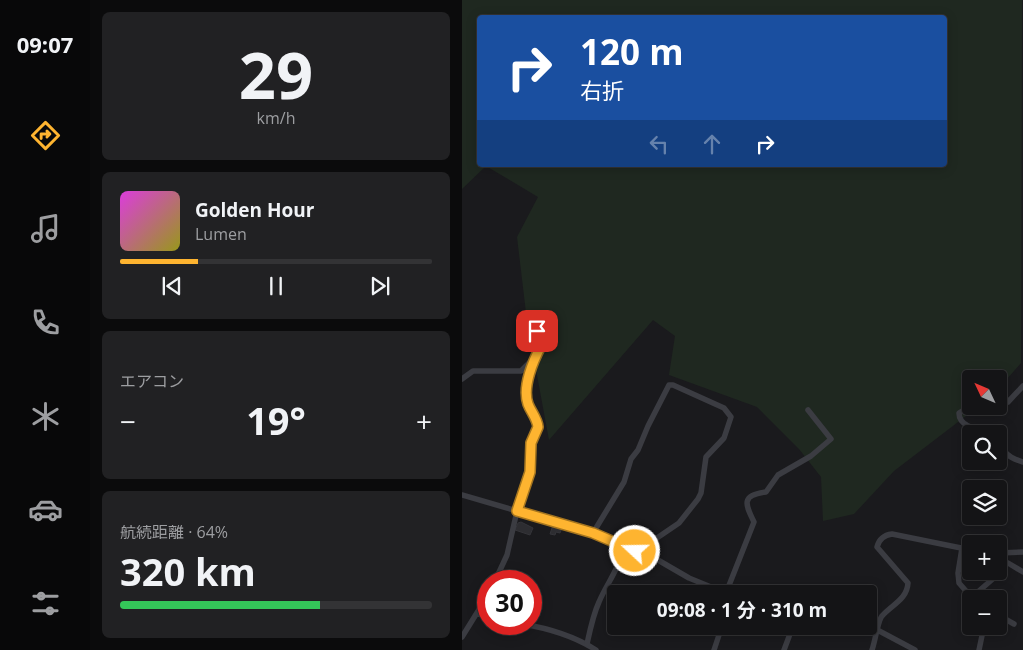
<!DOCTYPE html>
<html lang="ja">
<head>
<meta charset="utf-8">
<style>
	body { margin:0; font-family:"Open Sans","Noto Sans JP",sans-serif; background:#212123; color:#f1f3f6; height:100vh; display:flex; flex-direction:column; font-size:19px; white-space:nowrap }
	* { box-sizing:border-box; margin:0 }
	p { font-size:16px; color:#9d9ea1 }
	.icon { flex:none; width:28px; height:28px; fill:none; stroke:currentColor; stroke-width:2; stroke-linecap:round; stroke-linejoin:round }
	.map { position:relative; flex:1; overflow:hidden }
	.sheet { display:flex; flex-direction:column; gap:12px; padding:12px; background:#0b0b0c; width:372px }
	.sheet>* { flex:none }
	.guide { position:absolute; left:15px; top:15px; width:470px; height:152px; border-radius:5px; box-shadow:0 2px 12px #0003,0 0 0 1px #333335; background:#1a4fa0; color:#fff; overflow:hidden }
	.needle { width:32px; rotate:314deg }
	.tools { position:absolute; left:500px; top:370px; display:grid; gap:10px }
	.tools a { display:grid; place-items:center; width:45px; height:45px; border-radius:5px; background:#141416; box-shadow:0 2px 12px #0003,0 0 0 1px #333335; font-size:25px }
	.speed { position:absolute; left:15px; top:570px; display:flex; gap:10px; font-size:25px; font-weight:700; text-align:center }
	.speed>* { display:grid; place-content:center; width:65px; height:65px; border-radius:50%; background:#141416; box-shadow:0 2px 12px #0003,0 0 0 1px #333335; line-height:1 }
	.speed .limit { border:8px solid #d22; background:#fff; color:#111 }
	.pin { position:absolute; display:grid; place-items:center; width:42px; height:42px; color:#fff; margin:-21px; border-radius:10px; box-shadow:0 2px 8px #0006 }
	.me { position:absolute; width:55px; margin:-28px; rotate:291deg; stroke-linejoin:round; filter:drop-shadow(0 0 4px #0008) }
	.turn { display:flex; align-items:center; gap:18px; height:105px; padding:0 20px; font-size:22px }
	.turn .icon { width:65px; height:65px; stroke-width:2.5 }
	.turn b { display:block; font-size:35px; line-height:42px }
	.lanes { display:flex; align-items:center; height:48px; padding:0 20px; background:#0003; justify-content:center; gap:25px; direction:ltr }
	.lanes .off { opacity:.35 }
	.big { font-size:38px; font-weight:700; line-height:1.1 }
	.sheet .widget { flex:1; display:flex; flex-direction:column; justify-content:center; gap:8px; min-width:0; padding:0 18px; border-radius:8px; background:#212123 }
	.sheet .dial { align-items:center; gap:0 }
	.dial b { font-size:65px; line-height:1 }
	.song { display:flex; align-items:center; gap:15px }
	.cover { width:60px; height:60px; border-radius:8px; background:linear-gradient(135deg,hsl(300 70% 55%),hsl(60 70% 35%)) }
	.played { height:5px; border-radius:2px; background:linear-gradient(90deg,#feb430 25%,#333335 25%) }
	.keys { display:flex; justify-content:space-around; direction:ltr }
	.heat { display:flex; justify-content:space-between; align-items:center; font-size:28px; direction:ltr }
	.charge { height:8px; border-radius:4px; background:linear-gradient(90deg,#34c759 64%,#333335 0) }
	.trip { position:absolute; left:145px; top:585px; width:270px; height:50px; border-radius:5px; background:#141416; box-shadow:0 2px 12px #0003,0 0 0 1px #333335; font-weight:700; line-height:50px; text-align:center }
	main { display:flex; flex:1; min-height:0 }
	.tabs { display:flex; flex-direction:column; width:90px; justify-content:space-around; align-items:center; background:#080809; color:#9d9ea1 }
	.tabs .icon { width:35px; height:35px }
	.tabs .current { color:#feb430 }
	.tabs b { font-size:22px; color:#f1f3f6 }
	.map>svg:first-child { display:block }
	.green { fill:#1f2820; fill-rule:evenodd }
	.building { fill:#2d2d31; stroke:#343439 }
	.lines { fill:none; stroke-linecap:round; stroke-linejoin:round }
	.street { stroke:#3b3c42; stroke-width:5.5 }
	.route-casing { stroke:#a5751f; stroke-width:12 }
	.route { stroke:#feb430; stroke-width:9 }
</style>
</head>
<body>
<main>
<nav class="tabs">
<b>09:07</b>
<svg class="icon current" aria-label="directions" viewBox="0 0 24 24"><path d="M12 3l9 9-9 9-9-9zM9 14v-3h6M13 9l2 2-2 2"/></svg>
<svg class="icon" aria-label="music" viewBox="0 0 24 24"><path d="M9 18V5l10-2v13"/><circle cx="6" cy="18" r="3"/><circle cx="16" cy="16" r="3"/></svg>
<svg class="icon" aria-label="phone" viewBox="0 0 24 24"><path d="M5 4h4l2 5-3 2q2 4 5 5l2-3 5 2v4C11 20 4 13 5 4z"/></svg>
<svg class="icon" aria-label="climate" viewBox="0 0 24 24"><path d="M12 3v18M4 7l16 10M4 17L20 7"/></svg>
<svg class="icon" aria-label="car" viewBox="0 0 24 24"><path d="M5 17H2v-5l4-1 3-4h7l3 4 3 1v5h-3M9 17h6M6 11h13"/><circle cx="7" cy="17" r="2"/><circle cx="17" cy="17" r="2"/></svg>
<svg class="icon" aria-label="filters" viewBox="0 0 24 24"><path d="M4 7h16M4 17h16"/><circle cx="9" cy="7" r="2"/><circle cx="15" cy="17" r="2"/></svg>
</nav>
<section class="sheet">
<div class="widget dial"><b>29</b><p>km/h</p></div>
<div class="widget">
<div class="song"><i class="cover"></i><div><b>Golden Hour</b><p>Lumen</p></div></div>
<div class="played"></div>
<div class="keys"><svg class="icon" aria-label="previous" viewBox="0 0 24 24"><path d="M18 5L8 12l10 7zM5 5v14"/></svg><svg class="icon" aria-label="pause" viewBox="0 0 24 24"><path d="M8 5v14M16 5v14"/></svg><svg class="icon" aria-label="next" viewBox="0 0 24 24"><path d="M6 5l10 7-10 7zM19 5v14"/></svg></div>
</div>
<div class="widget"><p>エアコン</p>
<div class="heat"><a>−</a><b class="big">19°</b><a>+</a></div>
</div>
<div class="widget"><p>航続距離 · 64%</p><b class="big">320 km</b><div class="charge"></div></div>
</section>
<div class="map">
<svg width="561" height="650" viewBox="0 0 561 650">
	<rect width="100%" height="100%" fill="#1a1a1d"/>
	<path class="green" d="M0,0h560l-1,363 -23,26v-10h-27v27h8l-85,65 -40,43 -31,7 -2,-44 -22,-28 -42,-42 -88,-32 6,-39 -22,-16 -104,120 -22,-119 -10,-84 21,-40 -52,-31 -24,23zM18,18h464v147h-464z"/>
	<g class="building">
		<path d="M59,522l12,6 -3,7 -15,-5 3,-7z"/>
		<path d="M91,525l9,3 -2,5 -4,-1 -1,3 -5,-1z"/>
	</g>
	<g class="lines">
		<g class="street">
			<path d="M0,379l11,-8h48l13,-13"/>
			<path d="M536,405l10,-3 15,-16"/>
			<path d="M517,406l-12,2 -8,5c0,15 22,17 34,21"/>
			<path d="M536,438c7,15 8,19 25,24"/>
			<path d="M0,495l131,38 30,14 28,9 38,22 39,16"/>
			<path d="M131,533l31,-51 7,-23 7,-9 10,-24 21,-41h4l51,23 7,9 -7,21 -18,19 -5,36 -3,6 -19,24 -25,17 -8,14"/>
			<path d="M500,548l-4,25 1,10 14,16"/>
			<path d="M536,553l25,-1"/>
			<path d="M539,562l7,1 15,9"/>
			<path d="M33,581l12,-26 10,-44 13,-39 1,-29 7,-16c0,-9 -7,-15 -10,-23 -6,-17 5,-43 13,-58l-4,-15"/>
			<path d="M264,593l28,-71c-9,-18 -13,-27 12,-30l12,-17 33,-19 20,-17 -23,-29"/>
			<path d="M510,597l23,-20 2,-6"/>
			<path d="M16,614l10,2"/>
			<path d="M536,615l16,9"/>
			<path d="M60,624c25,4 52,12 74,26"/>
			<path d="M406,625l47,25"/>
			<path d="M0,637l26,-42"/>
			<path d="M125,644c3,-14 6,-29 12,-42 8,-19 21,-34 24,-55"/>
			<path d="M252,650l8,-24"/>
			<path d="M322,650l9,-24"/>
			<path d="M410,650c3,-8 6,-30 10,-34 9,-11 25,-16 26,-33l-31,-36c2,-8 7,-12 15,-13l79,16"/>
			<path d="M517,650l5,-24"/>
		</g>
	</g>
	<g class="lines">
		<g class="route-casing">
			<path id="route" d="M75,331l4,15c-8,15 -19,41 -13,58 3,8 9,14 10,23l-7,16 -1,29 -13,39 76,22 42,18"/>
		</g>
		<use href="#route" class="route"/>
	</g>
</svg>
<div class="tools">
<a><svg class="needle" viewBox="-14 -14 28 28"><path d="M0-13l5 13h-10z" fill="#e53935"/><path d="M0 13l5-13h-10z" fill="#9d9ea1"/></svg></a>
<a><svg class="icon" aria-label="search" viewBox="0 0 24 24"><circle cx="10" cy="10" r="6"/><path d="M15 15l6 6"/></svg></a>
<a><svg class="icon" aria-label="layers" viewBox="0 0 24 24"><path d="M12 4l9 5-9 5-9-5zM3 14l9 5 9-5"/></svg></a>
<a>+</a>
<a>−</a>
</div>
<div class="speed"><div class="limit">30</div></div>
<div class="pin" style="left:75px;top:331px;background:#d93025"><svg class="icon" aria-label="arrive" viewBox="0 0 24 24"><path d="M6 21V4h12l-3 4 3 4H6"/></svg></div>
<svg class="me" style="left:173px;top:551px" viewBox="-20 -20 40 40"><circle r="17" fill="#feb430" stroke="#fff" stroke-width="3"/><path d="M0-11L8 9 0 5-8 9z" fill="#fff"/></svg>
<div class="trip">09:08 · 1 分 · 310 m</div>
<div class="guide">
<div class="turn"><svg class="icon" aria-label="right" viewBox="0 0 24 24"><path d="M7 20v-9h11M14 6l5 5-5 5"/></svg><div><b>120 m</b>右折</div></div>
<div class="lanes"><svg class="icon off" aria-label="left" viewBox="0 0 24 24"><path d="M17 20v-9H6M10 6l-5 5 5 5"/></svg><svg class="icon off" aria-label="ahead" viewBox="0 0 24 24"><path d="M12 20V5M6 11l6-6 6 6"/></svg><svg class="icon" aria-label="right" viewBox="0 0 24 24"><path d="M7 20v-9h11M14 6l5 5-5 5"/></svg></div>
</div>
</div>
</main>
</body>
</html>
